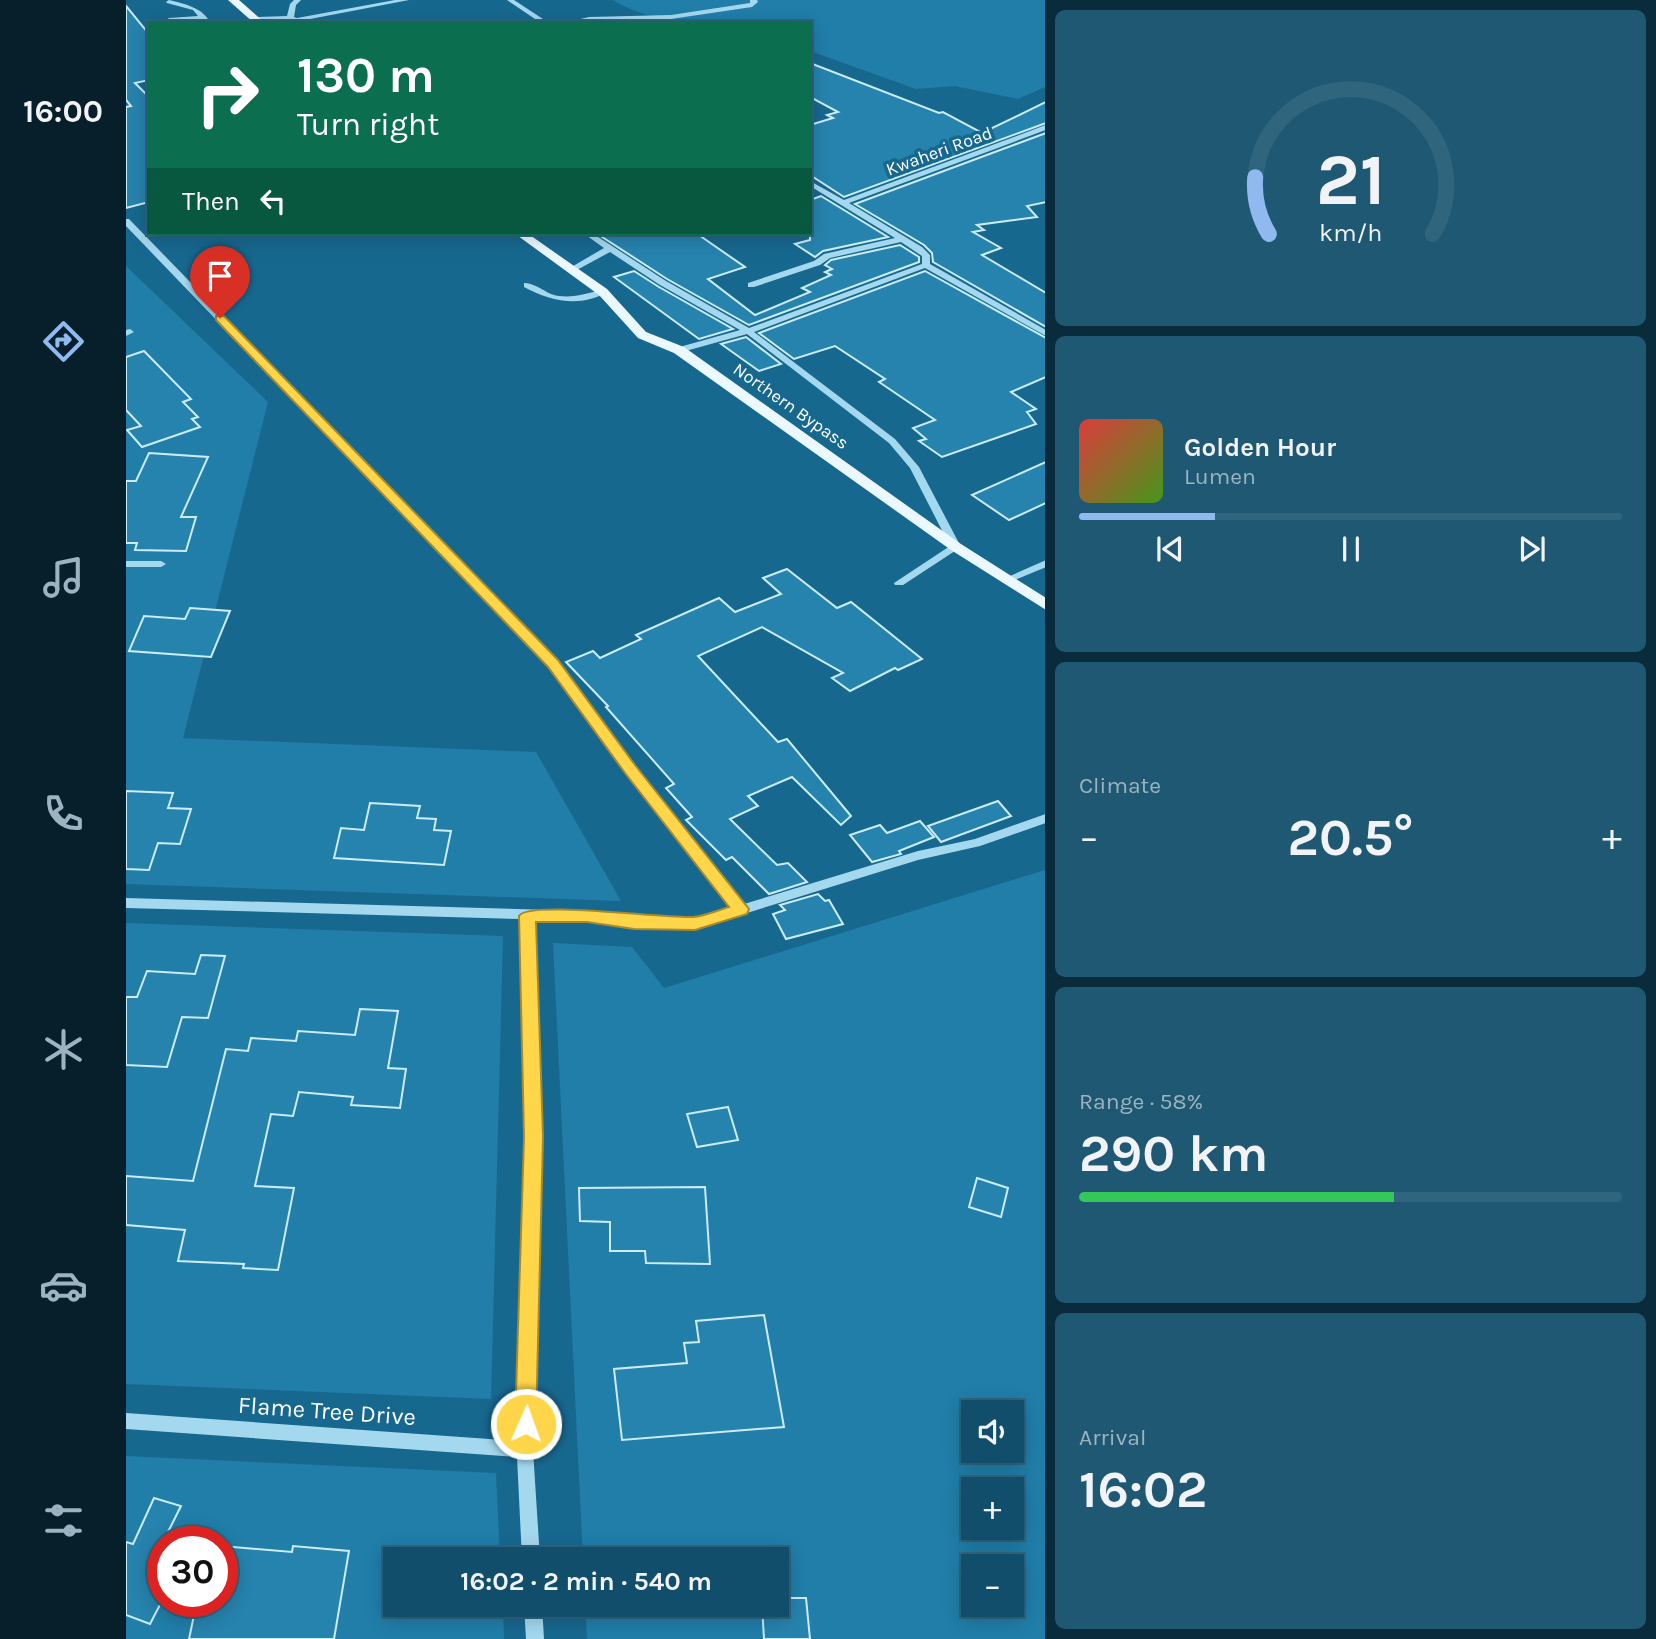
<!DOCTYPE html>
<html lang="en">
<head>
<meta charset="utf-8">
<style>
	body { margin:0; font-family:Karla,sans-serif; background:#1e5873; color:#f1f3f6; height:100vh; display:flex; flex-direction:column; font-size:26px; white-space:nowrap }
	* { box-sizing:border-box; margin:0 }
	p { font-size:23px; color:#9cb4c1 }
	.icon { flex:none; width:38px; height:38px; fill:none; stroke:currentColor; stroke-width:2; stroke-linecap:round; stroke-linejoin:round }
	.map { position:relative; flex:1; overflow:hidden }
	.drawer { display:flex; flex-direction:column; gap:10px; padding:10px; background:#092b3b; width:611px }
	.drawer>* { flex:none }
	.banner { position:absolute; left:21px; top:21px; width:665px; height:214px; border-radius:0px; box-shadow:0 4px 18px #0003,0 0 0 2px #30657e; background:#0b6e4f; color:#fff; overflow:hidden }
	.controls { position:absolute; left:835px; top:1400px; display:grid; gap:14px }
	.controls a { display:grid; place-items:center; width:63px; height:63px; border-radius:0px; background:#114e6b; box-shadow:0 4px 18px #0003,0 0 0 2px #30657e; font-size:35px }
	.speed { position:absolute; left:21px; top:1526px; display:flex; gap:14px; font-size:35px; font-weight:700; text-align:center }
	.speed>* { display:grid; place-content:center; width:91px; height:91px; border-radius:50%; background:#114e6b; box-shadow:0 4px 18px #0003,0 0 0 2px #30657e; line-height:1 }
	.speed .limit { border:10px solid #d22; background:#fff; color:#111 }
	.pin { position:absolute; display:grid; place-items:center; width:60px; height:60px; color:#fff; margin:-72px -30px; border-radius:50% 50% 50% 0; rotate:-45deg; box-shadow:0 0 7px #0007 }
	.pin .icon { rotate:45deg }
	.me { position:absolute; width:77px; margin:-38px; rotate:2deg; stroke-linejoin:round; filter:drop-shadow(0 0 5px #0008) }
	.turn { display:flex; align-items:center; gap:24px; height:147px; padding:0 35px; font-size:32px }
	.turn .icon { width:91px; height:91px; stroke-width:2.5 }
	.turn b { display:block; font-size:49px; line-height:60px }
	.then { display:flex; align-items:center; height:66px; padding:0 35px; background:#0003; gap:14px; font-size:26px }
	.big { font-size:52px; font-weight:700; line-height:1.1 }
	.drawer .widget { flex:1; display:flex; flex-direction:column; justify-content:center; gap:10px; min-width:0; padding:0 24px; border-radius:10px; background:#1e5873 }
	.drawer .dial { align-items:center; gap:0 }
	.dial svg { height:182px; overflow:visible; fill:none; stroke:#30657e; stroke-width:7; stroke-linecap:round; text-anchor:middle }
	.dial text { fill:#f1f3f6; stroke:none }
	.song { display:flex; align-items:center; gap:21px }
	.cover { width:84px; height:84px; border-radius:10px; background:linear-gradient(135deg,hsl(0 70% 55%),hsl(100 70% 35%)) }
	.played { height:7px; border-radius:4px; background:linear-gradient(90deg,#90b9f0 25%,#30657e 25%) }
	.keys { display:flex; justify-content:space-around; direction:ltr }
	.heat { display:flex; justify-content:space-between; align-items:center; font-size:38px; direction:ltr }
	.charge { height:10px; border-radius:5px; background:linear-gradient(90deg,#34c759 58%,#30657e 0) }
	.trip { position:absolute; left:257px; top:1547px; width:406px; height:70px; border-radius:0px; background:#114e6b; box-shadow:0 4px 18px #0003,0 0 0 2px #30657e; font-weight:700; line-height:70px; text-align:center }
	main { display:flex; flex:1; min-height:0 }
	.tabs { display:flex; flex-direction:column; width:126px; justify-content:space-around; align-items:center; background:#071f2b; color:#9cb4c1 }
	.tabs .icon { width:49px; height:49px }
	.tabs .on { color:#90b9f0 }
	.tabs b { font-size:32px; color:#f1f3f6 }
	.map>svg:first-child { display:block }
	.green { fill:#207ea9; fill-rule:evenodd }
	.building { fill:#2683ae; stroke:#caecfb; stroke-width:2 }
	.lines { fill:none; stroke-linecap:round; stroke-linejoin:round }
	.minor { fill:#a4d8ef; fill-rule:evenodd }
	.major { fill:#ecf8ff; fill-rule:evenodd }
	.route { fill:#ffd54a; stroke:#a68a30; stroke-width:2 }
	.labels { text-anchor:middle; stroke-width:7; stroke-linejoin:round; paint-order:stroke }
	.far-street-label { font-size:18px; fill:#fff; stroke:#17688f }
	.near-street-label { font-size:24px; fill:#fff; stroke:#17688f }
</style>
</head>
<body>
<main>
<nav class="tabs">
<b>16:00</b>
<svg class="icon on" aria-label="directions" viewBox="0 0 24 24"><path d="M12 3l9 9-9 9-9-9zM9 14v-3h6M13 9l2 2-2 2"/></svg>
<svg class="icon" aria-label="music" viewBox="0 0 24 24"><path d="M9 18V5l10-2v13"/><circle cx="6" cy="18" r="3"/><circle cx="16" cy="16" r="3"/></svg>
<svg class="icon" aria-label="phone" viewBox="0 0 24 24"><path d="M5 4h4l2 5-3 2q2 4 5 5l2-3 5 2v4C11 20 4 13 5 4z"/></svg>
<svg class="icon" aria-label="climate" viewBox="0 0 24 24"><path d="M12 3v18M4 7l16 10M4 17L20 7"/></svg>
<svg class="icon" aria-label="car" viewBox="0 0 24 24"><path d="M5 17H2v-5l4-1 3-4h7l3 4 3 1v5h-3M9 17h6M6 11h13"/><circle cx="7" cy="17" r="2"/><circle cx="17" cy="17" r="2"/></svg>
<svg class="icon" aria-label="filters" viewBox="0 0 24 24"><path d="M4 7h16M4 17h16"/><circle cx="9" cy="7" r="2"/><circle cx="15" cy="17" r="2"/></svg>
</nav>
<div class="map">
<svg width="920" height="1639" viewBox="0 0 920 1639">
	<rect width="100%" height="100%" fill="#17688f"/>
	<g class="green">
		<path d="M487,0h432v87l-27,12 -63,-13 -39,3 -106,-38v-28c-62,0 -142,11 -197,-23z"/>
		<path d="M0,266l142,136 -85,336 353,14 85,149 -495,-17z"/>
		<path d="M919,870v769h-458l-2,-34h192v-46h-194l-30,-616 79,4 32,41zM847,1412h39v39h-39zM847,1489h39v39h-39zM847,1566h39v39h-39z"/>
		<path d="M0,923l377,13 -12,463 -365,-15z"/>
		<path d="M0,1456l370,17 4,86h-104v46h107l1,34h-378zM37,1542h59v59h-59z"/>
	</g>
	<g class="building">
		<path d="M0,6l23,28v46l-14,3 14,14v105l-23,6v-101l5,-1 -5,-6z"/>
		<path d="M684,63l129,50 4,-1 39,21 64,-31v21l-202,74 -34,-22v-50l23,-7 -6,-3 11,-3 -28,-15z"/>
		<path d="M920,133v69l-19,4 10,11 -60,8 7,5 -11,2 28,16 -19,7 64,38v34l-113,-65 -1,-9 -8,-8 -69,-41z"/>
		<path d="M695,196l67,41 -65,14 -8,6 -20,-13 15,-4v-40z"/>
		<path d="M470,233h100l49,34 -37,12 47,36 55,-23 -8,-4 29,-13 -6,-3 7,-3 -7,-4 6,-5 69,-15 19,12v5l-170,63 -82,-46z"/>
		<path d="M508,271l25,16 74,42 -34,10 -85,-62z"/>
		<path d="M799,271l121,67v39l-35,15 25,17 -9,3 9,12 -94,33 -23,-16 7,-2 -13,-11 22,-8 -56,-38 6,-3 -50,-33 -41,13 -35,-26z"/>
		<path d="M620,337l35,27 -22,7 -38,-27z"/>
		<path d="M18,351l47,48 -8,3 15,15 -6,2 8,8 -58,20 -15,-17 14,-4 -15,-16v-53z"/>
		<path d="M23,453l59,4 -27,60h15l-10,34 -51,-1 2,-7h-11v-62h10z"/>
		<path d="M920,462v41l-37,17 -37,-25z"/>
		<path d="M661,569l50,39 14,-6 71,57 -24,11 -3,-2 -45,23 -18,-13 11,-5 -81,-46 -64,29 80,86 9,-3 64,77 -10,9 -49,-48 -44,19 10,10 -28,13 47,46 11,-2 19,19 -38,12 -37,-37 -6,3 -40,-40 6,-3 -26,-29 8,-4 -68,-77 2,-1 -42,-44 27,-11 7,7 41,-19 -5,-4 83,-37 16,14 46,-18 -18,-16z"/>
		<path d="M64,608l40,3 -19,46 -82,-6 15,-35 41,3z"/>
		<path d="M0,791l47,2 -5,15 23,1 -11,35 -22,-1 -9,27 -23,-1z"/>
		<path d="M872,801l13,15 -70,26 -13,-16z"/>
		<path d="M244,803l50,3 -3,12 19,1 -2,11 17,1 -7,34 -110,-7 7,-30 23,2z"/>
		<path d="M794,821l14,16 -35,14 2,3 -29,8 -22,-27 30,-10 7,8z"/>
		<path d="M692,894l7,7 4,-1 14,24 -57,15 -13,-25 12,-4 -5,-5z"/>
		<path d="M75,955l24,1 -17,62 -26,-1 -15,50 -41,-2v-68h11l10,-26 48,3z"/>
		<path d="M234,1009l38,2 -10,57 18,1 -6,39 -49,-3 2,-8 -54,-5 -6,24 -22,-2 -16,72 39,2 -16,82 -35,-2 1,-4 -66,-3 7,-31 -59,-5v-49l67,5 33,-132 22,2 3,-13 45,3 2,-10 57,4z"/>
		<path d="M602,1107l10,33 -41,7 -10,-33z"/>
		<path d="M851,1178l31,10 -7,29 -32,-10z"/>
		<path d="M579,1187l5,77 -64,-1 -1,-12h-35v-29l-30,-1 -1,-33z"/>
		<path d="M638,1315l20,112 -162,13 -8,-71 73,-6 -3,-20 15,-1 -3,-21z"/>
		<path d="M28,1498l27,8 -18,36v57l-13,25 -24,-9v-73l7,2z"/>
		<path d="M96,1546l70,6 1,-6 56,5 -15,88h-145l8,-38h25z"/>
		<path d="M651,1598h29l4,41h-46l-2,-34h15z"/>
	</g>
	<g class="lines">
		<g class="minor">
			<path d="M43,0c16,4 35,8 41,23h-7l-2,-3 -34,1 -1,-1 3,-2 29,-2 -5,-6 -26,-7 -1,-1z"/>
			<path d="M168,0h7l-5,5 -2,12 3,1 98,-18h14l-104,20 3,3 -18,-3 -33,1 -3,-2 3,-2 30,-1 3,-12z"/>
			<path d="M381,0h7l35,23h-8z"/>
			<path d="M624,0h7l1,2 -6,5 -81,12 -108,4 26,-6 82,-2 79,-12z"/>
			<path d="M920,125v5l-197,73 73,44 8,8v9l116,66v6l-121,-68 -171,64 141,107 24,28 42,80 -58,38h-8l-1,-2 56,-37 -40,-78 -21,-25 -142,-109 -65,18h-6v-4l64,-18 -80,-45 -50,-33 -35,19 -7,-2 36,-21 -21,-15h9l74,48 83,47 173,-64v-8l-21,-14 -71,16 -10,7 -66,22h-6v-4l66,-22 10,-7 71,-16 -85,-52v-5l34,19z"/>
			<path d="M0,219h3l428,441 77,106 110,138 174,-53 57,-12 71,-25v9l-66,23 -62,14 -223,69 -61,-2 -47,-6 -53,-2 6,218 -7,313 7,109h-18l-5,-102 -391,-28v-16l391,28 9,-304 -5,-218 -395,-11v-10l461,13 47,6 61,2 38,-11 -107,-136 -77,-106 -423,-440z"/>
			<path d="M398,283c10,0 18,7 27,11 17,6 35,0 52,-5l4,3c-27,16 -57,9 -83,-5z"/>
			<path d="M4,329l4,3 -8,4v-6z"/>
			<path d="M920,560v7l-36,15 -4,1 -5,-3z"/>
			<path d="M0,561h35l5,3 -5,3h-35z"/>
			<path d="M398,1605h18l2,34h-18z"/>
		</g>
		<g class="major">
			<path d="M102,0h11l26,23h-11z"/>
			<path d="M388,233h13l80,56 39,43 38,15 277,197 85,54v12l-95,-60 -277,-197 -36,-15 -39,-43z"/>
		</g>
	</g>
	<path class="route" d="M90,316h8l334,344 77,105 114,144 -2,5 -52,16 -61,-1 -47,-7h-51l7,215 -7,287 -3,7 -7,3 -8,-3 -3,-7 9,-287 -5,-221c9,-16 147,3 174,1 12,-1 25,-7 36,-10l-104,-134 -77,-106 -332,-347z"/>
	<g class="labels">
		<g class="far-street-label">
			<text transform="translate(813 151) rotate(-20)" y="6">Kwaheri Road</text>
			<text transform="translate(665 406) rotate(35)" y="6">Northern Bypass</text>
		</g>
		<g class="near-street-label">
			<text transform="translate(201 1411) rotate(4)" y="8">Flame Tree Drive</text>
		</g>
	</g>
</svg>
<div class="controls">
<a><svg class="icon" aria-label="sound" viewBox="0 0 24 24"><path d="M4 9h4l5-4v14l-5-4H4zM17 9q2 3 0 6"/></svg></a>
<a>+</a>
<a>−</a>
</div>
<div class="speed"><div class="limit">30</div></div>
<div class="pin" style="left:94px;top:318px;background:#d93025"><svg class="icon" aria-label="arrive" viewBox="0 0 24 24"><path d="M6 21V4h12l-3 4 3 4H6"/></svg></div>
<svg class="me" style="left:400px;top:1424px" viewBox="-20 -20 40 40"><circle r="17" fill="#ffd54a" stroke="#fff" stroke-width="3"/><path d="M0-11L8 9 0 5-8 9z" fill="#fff"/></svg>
<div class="trip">16:02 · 2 min · 540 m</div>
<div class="banner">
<div class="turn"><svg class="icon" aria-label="right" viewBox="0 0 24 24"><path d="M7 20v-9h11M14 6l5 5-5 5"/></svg><div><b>130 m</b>Turn right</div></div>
<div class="then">Then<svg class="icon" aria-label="left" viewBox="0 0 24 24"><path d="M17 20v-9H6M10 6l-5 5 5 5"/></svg></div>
</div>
</div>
<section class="drawer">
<div class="widget dial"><svg viewBox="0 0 100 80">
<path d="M14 69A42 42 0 1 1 86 69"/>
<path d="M14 69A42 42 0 0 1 8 44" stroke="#90b9f0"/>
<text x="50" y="56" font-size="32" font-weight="700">21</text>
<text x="50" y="72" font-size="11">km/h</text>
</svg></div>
<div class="widget">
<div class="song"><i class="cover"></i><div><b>Golden Hour</b><p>Lumen</p></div></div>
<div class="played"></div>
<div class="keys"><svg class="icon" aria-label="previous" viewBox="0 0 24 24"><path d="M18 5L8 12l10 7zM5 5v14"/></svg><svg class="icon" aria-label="pause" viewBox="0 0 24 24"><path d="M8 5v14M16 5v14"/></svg><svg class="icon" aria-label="next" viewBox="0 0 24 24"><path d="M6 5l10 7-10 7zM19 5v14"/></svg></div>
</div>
<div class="widget"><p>Climate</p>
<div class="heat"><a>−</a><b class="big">20.5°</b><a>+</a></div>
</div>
<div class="widget"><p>Range · 58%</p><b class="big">290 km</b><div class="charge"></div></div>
<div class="widget"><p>Arrival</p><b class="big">16:02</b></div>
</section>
</main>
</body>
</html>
